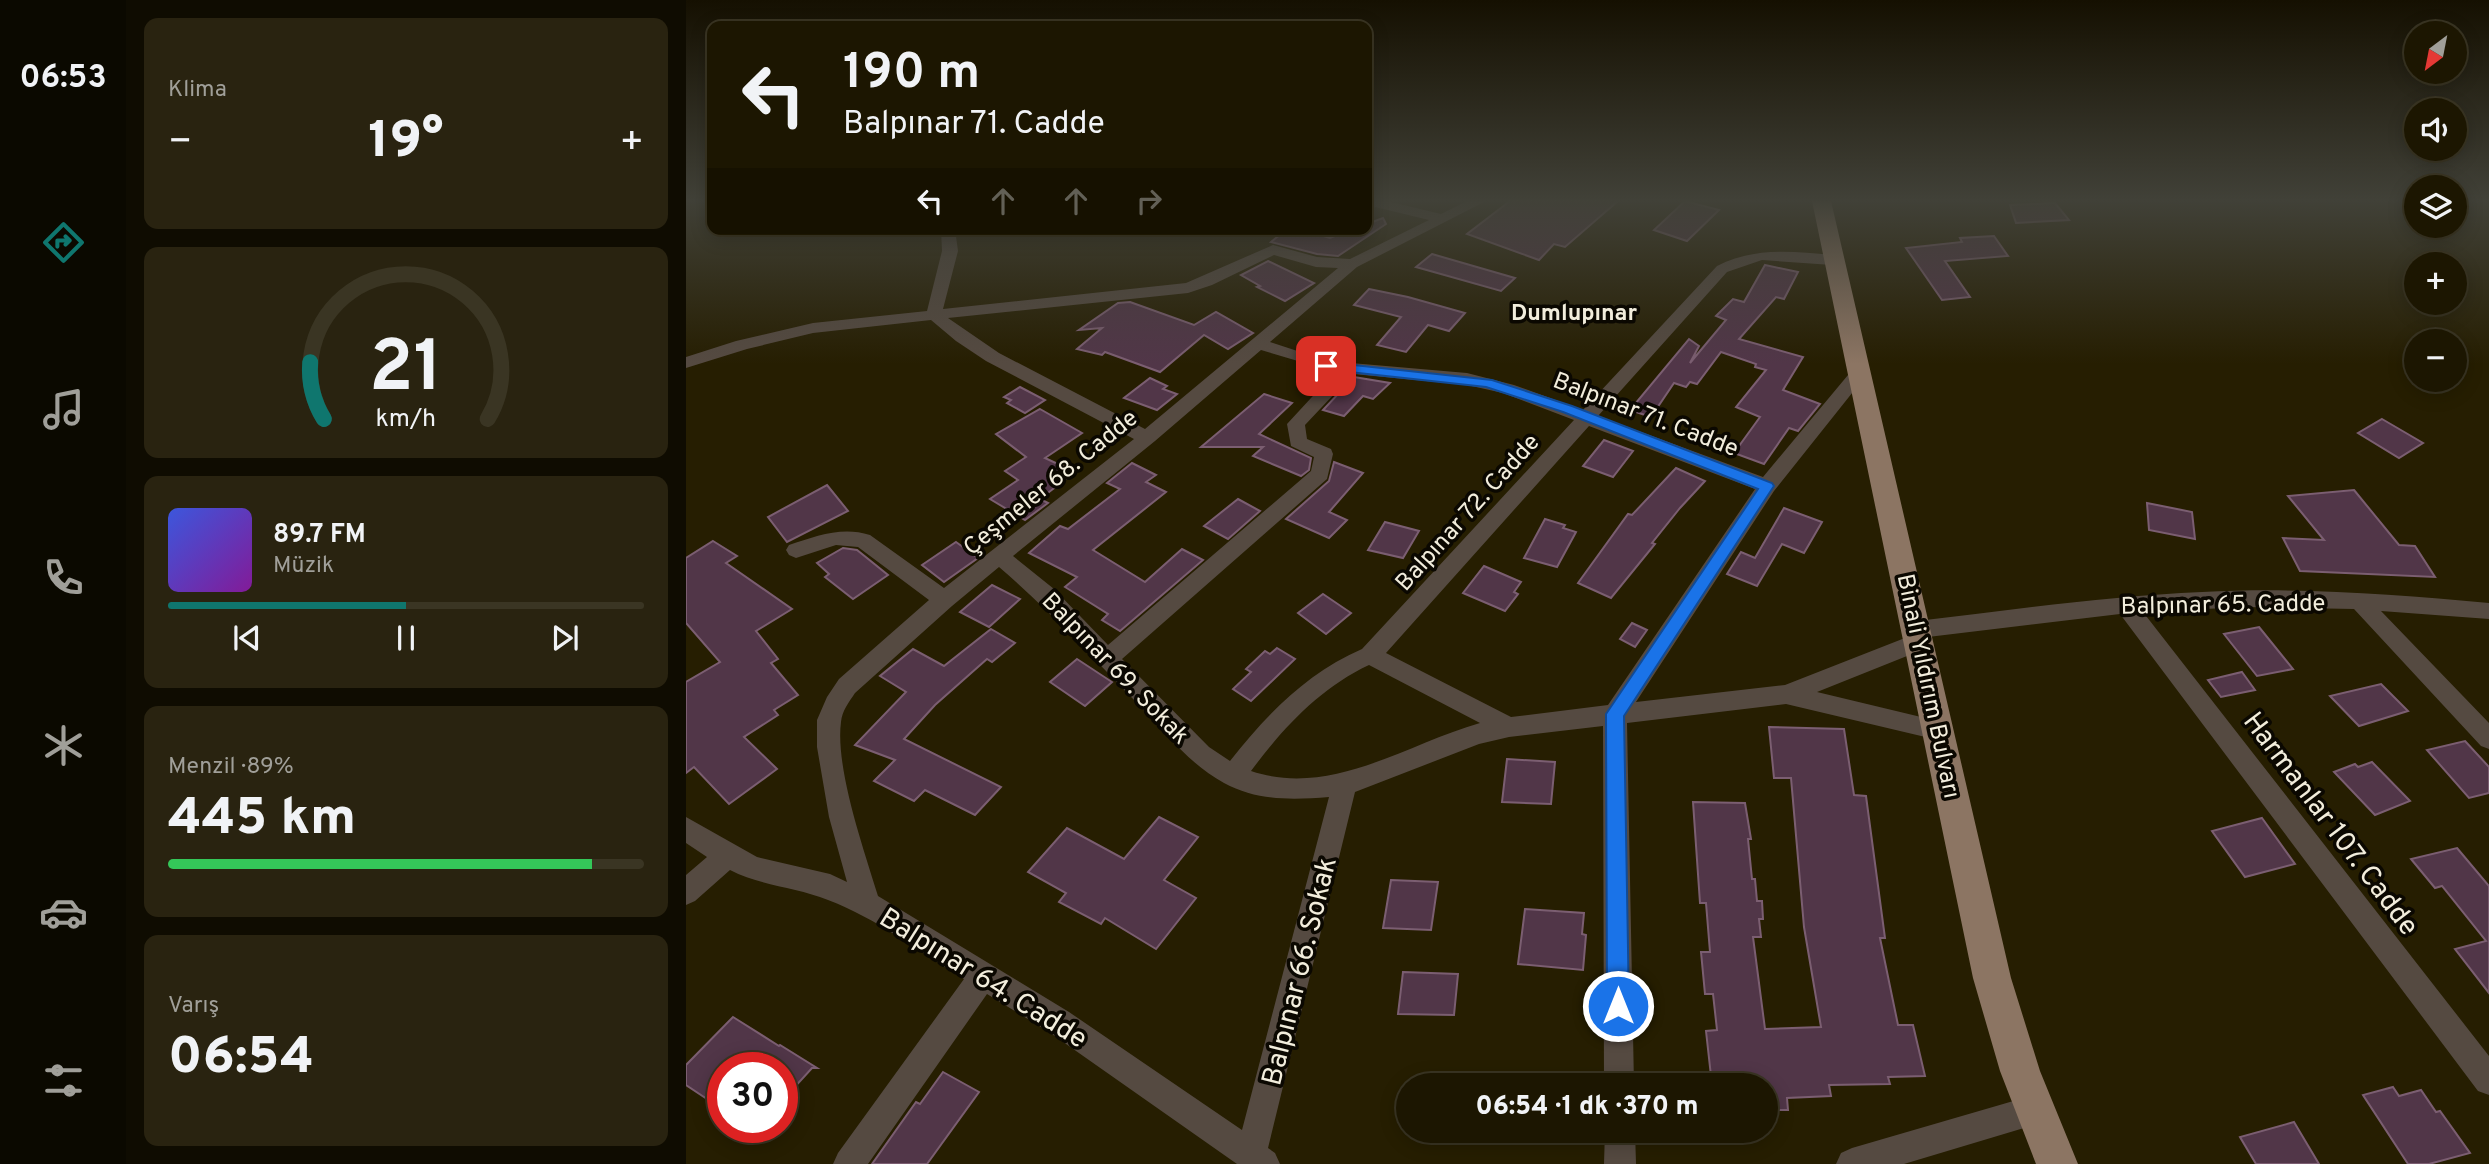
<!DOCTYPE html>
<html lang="tr">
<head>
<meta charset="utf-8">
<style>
	body { margin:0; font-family:Overpass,sans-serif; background:#292310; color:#f1f3f6; height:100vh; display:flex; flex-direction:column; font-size:26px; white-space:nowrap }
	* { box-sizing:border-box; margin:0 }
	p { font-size:23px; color:#a09f99 }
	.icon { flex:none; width:38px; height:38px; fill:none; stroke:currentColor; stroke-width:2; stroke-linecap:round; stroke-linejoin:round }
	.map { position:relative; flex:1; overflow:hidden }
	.drawer { display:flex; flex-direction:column; gap:18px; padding:18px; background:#0f0c01; width:560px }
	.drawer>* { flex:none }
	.hud { position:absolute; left:21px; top:21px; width:665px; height:214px; border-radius:14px; box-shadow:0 4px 18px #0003,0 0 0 2px #3a3523; background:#1c1601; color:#f1f3f6; overflow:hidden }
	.needle { width:46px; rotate:212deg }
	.tools { position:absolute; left:1718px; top:21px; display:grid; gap:14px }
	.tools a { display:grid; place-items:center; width:63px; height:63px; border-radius:50%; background:#1c1601; box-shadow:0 4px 18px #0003,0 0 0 2px #3a3523; font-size:35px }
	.speed { position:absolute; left:21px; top:1052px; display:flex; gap:14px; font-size:35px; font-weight:700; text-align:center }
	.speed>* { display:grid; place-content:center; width:91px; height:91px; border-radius:50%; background:#1c1601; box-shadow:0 4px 18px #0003,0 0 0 2px #3a3523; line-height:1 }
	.speed .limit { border:10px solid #d22; background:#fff; color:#111 }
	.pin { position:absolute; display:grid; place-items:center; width:60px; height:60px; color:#fff; margin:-30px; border-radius:14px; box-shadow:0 4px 10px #0006 }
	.me { position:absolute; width:77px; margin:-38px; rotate:0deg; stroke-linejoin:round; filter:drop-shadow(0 0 5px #0008) }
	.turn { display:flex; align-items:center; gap:24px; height:147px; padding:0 21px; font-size:32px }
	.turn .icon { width:91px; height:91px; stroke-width:2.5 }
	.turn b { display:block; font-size:49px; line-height:60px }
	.lanes { display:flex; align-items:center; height:66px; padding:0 21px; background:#0003; justify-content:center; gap:35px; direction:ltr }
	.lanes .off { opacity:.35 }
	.big { font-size:52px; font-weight:800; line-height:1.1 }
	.drawer .widget { flex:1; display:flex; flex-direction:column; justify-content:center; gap:10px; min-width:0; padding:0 24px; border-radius:14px; background:#292310 }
	.drawer .dial { align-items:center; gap:0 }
	.dial svg { height:182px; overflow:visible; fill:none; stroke:#3a3523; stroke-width:7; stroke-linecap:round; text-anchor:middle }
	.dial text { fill:#f1f3f6; stroke:none }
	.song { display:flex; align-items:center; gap:21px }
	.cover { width:84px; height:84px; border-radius:10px; background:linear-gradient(135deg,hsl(230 70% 55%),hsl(290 70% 35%)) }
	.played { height:7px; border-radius:4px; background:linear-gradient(90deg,#0f766e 50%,#3a3523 50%) }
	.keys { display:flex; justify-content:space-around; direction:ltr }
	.heat { display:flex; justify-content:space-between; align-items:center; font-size:38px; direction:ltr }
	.charge { height:10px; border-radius:5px; background:linear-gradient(90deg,#34c759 89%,#3a3523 0) }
	.trip { position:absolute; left:710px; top:1073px; width:382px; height:70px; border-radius:35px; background:#1c1601; box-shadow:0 4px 18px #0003,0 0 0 2px #3a3523; font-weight:800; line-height:70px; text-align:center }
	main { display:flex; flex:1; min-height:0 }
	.tab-bar { display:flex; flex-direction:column; width:126px; justify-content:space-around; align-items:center; background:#0b0900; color:#a09f99 }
	.tab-bar .icon { width:49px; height:49px }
	.tab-bar .selected { color:#0f766e }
	.tab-bar b { font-size:32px; color:#f1f3f6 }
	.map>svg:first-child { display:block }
	.building { fill:#513648; stroke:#7b5e71; stroke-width:2 }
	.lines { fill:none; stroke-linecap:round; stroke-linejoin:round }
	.minor { fill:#554a41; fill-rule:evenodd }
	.major { fill:#8c7563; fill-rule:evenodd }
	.route { fill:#1a73e8; stroke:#114b97; stroke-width:2 }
	.labels { text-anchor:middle; stroke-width:7; stroke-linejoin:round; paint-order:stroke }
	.far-quarter-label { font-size:23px; font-weight:bold; fill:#f2eddc; stroke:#0b0801 }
	.street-label { font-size:24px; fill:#f2eddc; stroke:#0b0801 }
	.near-street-label { font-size:28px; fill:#f2eddc; stroke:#0b0801 }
</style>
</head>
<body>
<main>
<nav class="tab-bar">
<b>06:53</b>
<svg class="icon selected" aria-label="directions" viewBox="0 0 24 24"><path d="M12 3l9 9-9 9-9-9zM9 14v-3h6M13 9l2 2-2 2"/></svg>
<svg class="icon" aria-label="music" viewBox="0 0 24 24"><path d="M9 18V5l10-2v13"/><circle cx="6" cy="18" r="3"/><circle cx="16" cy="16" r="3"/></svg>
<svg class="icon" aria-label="phone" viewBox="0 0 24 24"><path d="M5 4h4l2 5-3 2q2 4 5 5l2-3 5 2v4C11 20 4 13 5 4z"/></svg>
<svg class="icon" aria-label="climate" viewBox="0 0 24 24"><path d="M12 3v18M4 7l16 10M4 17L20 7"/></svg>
<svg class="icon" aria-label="car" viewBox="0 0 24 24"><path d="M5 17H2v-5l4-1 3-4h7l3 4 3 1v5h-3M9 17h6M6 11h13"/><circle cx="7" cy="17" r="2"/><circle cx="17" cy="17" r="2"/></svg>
<svg class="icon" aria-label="filters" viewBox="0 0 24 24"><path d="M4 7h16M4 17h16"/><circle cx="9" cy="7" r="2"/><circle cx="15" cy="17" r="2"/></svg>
</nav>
<section class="drawer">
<div class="widget"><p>Klima</p>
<div class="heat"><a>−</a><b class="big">19°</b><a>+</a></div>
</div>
<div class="widget dial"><svg viewBox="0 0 100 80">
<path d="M14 69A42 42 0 1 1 86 69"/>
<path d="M14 69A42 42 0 0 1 8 44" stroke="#0f766e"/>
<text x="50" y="56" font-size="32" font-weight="700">21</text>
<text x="50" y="72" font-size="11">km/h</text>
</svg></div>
<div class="widget">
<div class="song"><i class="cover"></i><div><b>89.7 FM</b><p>Müzik</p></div></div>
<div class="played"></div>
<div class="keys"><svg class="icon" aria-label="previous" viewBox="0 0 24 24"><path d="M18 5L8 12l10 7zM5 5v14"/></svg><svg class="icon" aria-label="pause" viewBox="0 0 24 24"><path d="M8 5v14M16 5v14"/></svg><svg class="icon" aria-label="next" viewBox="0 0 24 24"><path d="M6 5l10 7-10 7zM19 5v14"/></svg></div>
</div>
<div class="widget"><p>Menzil · 89%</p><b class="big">445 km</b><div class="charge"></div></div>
<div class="widget"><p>Varış</p><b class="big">06:54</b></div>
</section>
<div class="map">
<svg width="1803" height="1164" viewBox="0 0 1803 1164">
	<rect width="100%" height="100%" fill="#261e01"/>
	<g class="building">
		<path d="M824,201h108l-53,46 -11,-3 -15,16 -72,-26z"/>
		<path d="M999,201l34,9 -32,31 -33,-11z"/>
		<path d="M1369,203l14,17 -53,3 -6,-18z"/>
		<path d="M697,218l3,6 -48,32 -21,-2 -46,-12 16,-13h12l31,9 23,-9h14v-5z"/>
		<path d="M1308,236l14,20 -63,5 25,36 -28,3 -36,-52 56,-6 -2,-4z"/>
		<path d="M746,254l83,24 -14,13 -85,-24z"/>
		<path d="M582,261l46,22 -29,18 -28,-14 3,-1 -19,-11z"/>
		<path d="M1079,265l33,7 -14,27 -8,-2 -37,42 64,18 -20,33 37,14 -22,27 -9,-3 -25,36 -30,-11 26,-36 -24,-10 30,-37 -11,-3 1,-3 -35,-12 -24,32 -7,-2 -4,5 -12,-4 -23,34 -21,-7 59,-71 10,7 -9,17 36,-43 -10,-4 17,-17 11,3z"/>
		<path d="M683,289l39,8 57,16 -16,18 -21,-6 -22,27 -29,-7 24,-28 -47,-12z"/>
		<path d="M444,302l64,23 22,-13 37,21 -25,16 -24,-14 -44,37 -55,-20 -3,3 -25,-6 25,-21 -23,2 39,-27z"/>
		<path d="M668,377l36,6 -17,16 -10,-3 -19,20 -21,-6z"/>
		<path d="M464,378l17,8 -4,3 14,5 -20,16 -33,-12z"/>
		<path d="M334,387l25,13 -20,13 -18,-10 4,-3 -7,-3z"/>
		<path d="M578,394l28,9 -33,31 52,24 -2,12 -8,6 -48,-20 10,-9h-62z"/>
		<path d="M354,409l42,24 -37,25 30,14 -35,27 8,4 -23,17 -35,-21 28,-19 -13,-9 21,-14 -30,-23z"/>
		<path d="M1696,419l41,24 -24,15 -41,-25z"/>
		<path d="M918,440l29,11 -20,26 -30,-11z"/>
		<path d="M648,462l29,11 -34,39 18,8 -18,18 -43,-19 43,-38z"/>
		<path d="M446,463l24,12 -10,7 20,10 -73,58 52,32 37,-33 21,11 -83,71 -18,-11 6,-6 -43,-27 12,-10 -48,-24 31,-27 8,3 52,-40 -13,-6z"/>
		<path d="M990,468l29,13 -25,27 -28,35 3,1 -44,54 -33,-15 50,-69 4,1z"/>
		<path d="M141,485l21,26 -61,31 -19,-25z"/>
		<path d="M1668,490l45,55 16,1 20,31 -135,-6 -17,-33 41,2 -36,-44z"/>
		<path d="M552,499l22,12 -32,28 -24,-13z"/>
		<path d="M1461,503l45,9 3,27 -46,-9z"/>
		<path d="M1098,508l38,14 -18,31 -22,-9 -25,42 -30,-12 14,-22 14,6z"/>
		<path d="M859,519l20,6 -2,3 13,4 -19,35 -33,-9z"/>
		<path d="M699,522l34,9 -16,27 -35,-8z"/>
		<path d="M27,541l24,15 -11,7 66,46 -36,22 22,28 -7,4 27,32 -24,15 4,5 -34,22 33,32 -48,35 -35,-37 -8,6v-91l34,-20 -34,-39v-65z"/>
		<path d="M270,542l22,16 -34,24 -22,-17z"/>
		<path d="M157,548l14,2 31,25 -35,24 -28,-22 4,-3 -12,-11z"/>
		<path d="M798,566l37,16 -7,10 4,2 -13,17 -42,-18z"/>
		<path d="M306,585l28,14 -31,28 -29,-15z"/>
		<path d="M637,594l28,19 -25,21 -28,-21z"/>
		<path d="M946,623l15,7 -12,17 -15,-8z"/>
		<path d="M1573,627l34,42 -36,7 -33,-42z"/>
		<path d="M305,629l24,14 -23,19 -5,-3 -52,46 -31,34 97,48 -26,28 -50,-25 -11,11 -40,-20 21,-21 -40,-15 51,-53 -26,-16 33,-27 31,17z"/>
		<path d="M591,648l18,11 -44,42 -18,-12 18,-17 -5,-3 19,-18 5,3z"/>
		<path d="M391,659l35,23 -27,24 -35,-24z"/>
		<path d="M1556,672l13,18 -34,7 -13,-17z"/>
		<path d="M1695,684l27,27 -49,15 -29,-30z"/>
		<path d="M1083,727l75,2 10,66 12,1 19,142h-5l18,87h15l12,51 -37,1 2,7 -61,1 2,11 -44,2 1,12h-22v-25h-54l-6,-54 11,-1 -4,-36h-8l-4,-42h9l-4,-49h-6l-7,-101 52,1 6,36h-3l4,40h3l2,22h5l1,18h-4l2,18h-8l12,92 56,-2 -17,-100 -13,-149h-17z"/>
		<path d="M1779,741l24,26v26l-20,5 -42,-48z"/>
		<path d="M821,759l48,3 -4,42 -49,-2z"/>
		<path d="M1686,762l38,39 -35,14 -41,-43 21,-8 3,3z"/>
		<path d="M473,817l39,20 -34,43 32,18 -40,51 -51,-31 -4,6 -42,-22 7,-9 -38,-21 39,-44 57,31z"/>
		<path d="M1576,818l33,46 -50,13 -33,-46z"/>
		<path d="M1771,848l32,38v107l-34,-44 31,-8 -44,-55 -7,2 -24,-29z"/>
		<path d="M705,880l47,2 -7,48 -48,-2z"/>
		<path d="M839,909l59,4 -2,21 4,1 -3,35 -65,-6z"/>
		<path d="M717,972l55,2 -4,41 -56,-1z"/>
		<path d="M47,1017l46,29 1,-1 37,23h-5l-30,33v-33h-59v20l-13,13 -24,-16v-20z"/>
		<path d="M257,1072l36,20 -52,72h-55l44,-62 4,2z"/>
		<path d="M1707,1087l6,9 22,-6 15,22 4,-1 30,42 -41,11h-21l-45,-69z"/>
		<path d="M1608,1122l25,42h-63l-16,-27z"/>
	</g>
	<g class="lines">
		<g class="minor">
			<path d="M681,201h20l54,13 26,-13h19l-129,66 -87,75 58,19 139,12 47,12 69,25 134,-144c37,-19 74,-15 115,-11l8,5 -8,5 -70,-5 -35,12 -129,144 165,61 90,-108h12l3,4 -94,118 -138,211 149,-17 125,-49 -4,-6 3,-6 8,-3c95,-11 190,-25 285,-29 96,-5 192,2 287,11v16l-108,-8 108,112v26l-8,-3 -127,-137 -108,-2 -103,5 346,444v39l-11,-4 -358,-477 -192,23 2,5 -3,6 -110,44 129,31 4,7 -4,7 -8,3 -152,-36 -159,19 7,362h-30l-1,-359 -94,11 -30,7 -124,48 -87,356 7,5 5,11h-43l-188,-132 -62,-38 -119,170h-35l5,-11 126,-174c-44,-27 -88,-61 -136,-79 -32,-13 -67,-14 -98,-30l-35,31 -9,4v-30l21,-18 -21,-14v-26l71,40 73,17 17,8 -18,-65 -12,-70v-27l10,-23 12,-18 90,-79 -71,-53 -22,-2 -40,13 -7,-3 -3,-5 3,-5c27,-9 53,-19 81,-10l74,53 190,-149 -148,-78 -30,-20 -25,-21 -118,13 -66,16 -61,19v-11l50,-16 77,-18 114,-12 15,-60 -1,-22h14l3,22 -15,58 243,-26 87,-38 44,12 33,2 79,-39 -62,-15zM588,255l42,12 22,1 -193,161 -146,-76 -51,-35 240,-25 24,-8zM575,350l74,22 -48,52 4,22 23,11 -3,14 -203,174 -54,-56 -41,-33 142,-115zM667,374l114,11 36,8 71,27 -212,229c-55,24 -94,64 -132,112l-21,-14 -87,-88 205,-180 6,-25 -2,-5 -24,-10 -2,-14zM903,426l166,63 -147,216 -97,12 -125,-64zM313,567c49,42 93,90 138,136 27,28 52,61 87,80 33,18 68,17 105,14l-87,333 -173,-118 -191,-116c-14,-46 -43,-128 -37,-174 1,-11 8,-20 14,-29l97,-87zM683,665l111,58c-74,21 -149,75 -229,48 32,-43 69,-83 118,-106z"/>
			<path d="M1348,1095l11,4 4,11 -4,11 -11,4 -130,39h-68l5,-11 11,-5z"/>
			<path d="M919,1130h30l1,34h-32z"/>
		</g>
		<path class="major" d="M1126,201h19l180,777 29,93 38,93h-42l-36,-93 -27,-93z"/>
	</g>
	<linearGradient id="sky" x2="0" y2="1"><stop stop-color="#151001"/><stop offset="0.55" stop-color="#414138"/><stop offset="1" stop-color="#414138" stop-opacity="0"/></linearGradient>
	<rect width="1803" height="364" fill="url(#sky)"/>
	<path class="route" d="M640,362l166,18 80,26 200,77 2,3 -150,230 5,290 -3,7 -8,3 -7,-3 -4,-7 -1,-292 152,-225 -195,-77 -77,-25 -164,-18v-6z"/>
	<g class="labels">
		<g class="far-quarter-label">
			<text x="888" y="320">Dumlupınar</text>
		</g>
		<g class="street-label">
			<text transform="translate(960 414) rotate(21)" y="8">Balpınar 71. Cadde</text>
			<text transform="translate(364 482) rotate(-39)" y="8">Çeşmeler 68. Cadde</text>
			<text transform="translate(781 512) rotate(-48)" y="8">Balpınar 72. Cadde</text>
			<text transform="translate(1537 604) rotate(-1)" y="8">Balpınar 65. Cadde</text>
			<text transform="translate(430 668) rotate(46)" y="8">Balpınar 69. Sokak</text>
			<text transform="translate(1243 686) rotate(78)" y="8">Binali Yıldırım Bulvarı</text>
		</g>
		<g class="near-street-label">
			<text transform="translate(1646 823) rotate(53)" y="10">Harmanlar 107. Cadde</text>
			<text transform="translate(612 971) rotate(-76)" y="10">Balpınar 66. Sokak</text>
			<text transform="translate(298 977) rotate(32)" y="10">Balpınar 64. Cadde</text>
		</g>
	</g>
</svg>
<div class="tools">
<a><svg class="needle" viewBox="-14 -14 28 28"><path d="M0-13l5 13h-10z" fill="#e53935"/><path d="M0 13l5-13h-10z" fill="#a09f99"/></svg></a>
<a><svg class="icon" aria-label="sound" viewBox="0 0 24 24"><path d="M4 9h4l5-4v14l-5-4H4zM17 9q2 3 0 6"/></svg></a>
<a><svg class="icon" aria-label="layers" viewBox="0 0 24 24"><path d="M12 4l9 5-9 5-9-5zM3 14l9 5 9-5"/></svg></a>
<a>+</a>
<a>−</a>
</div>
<div class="speed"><div class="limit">30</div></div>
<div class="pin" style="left:640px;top:366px;background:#d93025"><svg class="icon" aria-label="arrive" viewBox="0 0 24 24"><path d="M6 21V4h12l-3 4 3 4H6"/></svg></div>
<svg class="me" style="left:932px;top:1006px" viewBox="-20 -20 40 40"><circle r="17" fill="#1a73e8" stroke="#fff" stroke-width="3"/><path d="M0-11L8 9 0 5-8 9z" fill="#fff"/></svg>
<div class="trip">06:54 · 1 dk · 370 m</div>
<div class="hud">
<div class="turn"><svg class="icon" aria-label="left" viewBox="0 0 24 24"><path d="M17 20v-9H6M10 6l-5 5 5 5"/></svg><div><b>190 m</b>Balpınar 71. Cadde</div></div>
<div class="lanes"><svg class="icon" aria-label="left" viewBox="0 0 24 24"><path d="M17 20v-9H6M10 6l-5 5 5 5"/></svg><svg class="icon off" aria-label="ahead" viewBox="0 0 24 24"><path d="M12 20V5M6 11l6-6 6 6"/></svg><svg class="icon off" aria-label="ahead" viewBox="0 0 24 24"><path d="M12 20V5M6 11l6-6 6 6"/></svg><svg class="icon off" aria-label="right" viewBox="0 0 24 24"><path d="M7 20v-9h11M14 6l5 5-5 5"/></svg></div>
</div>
</div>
</main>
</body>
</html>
